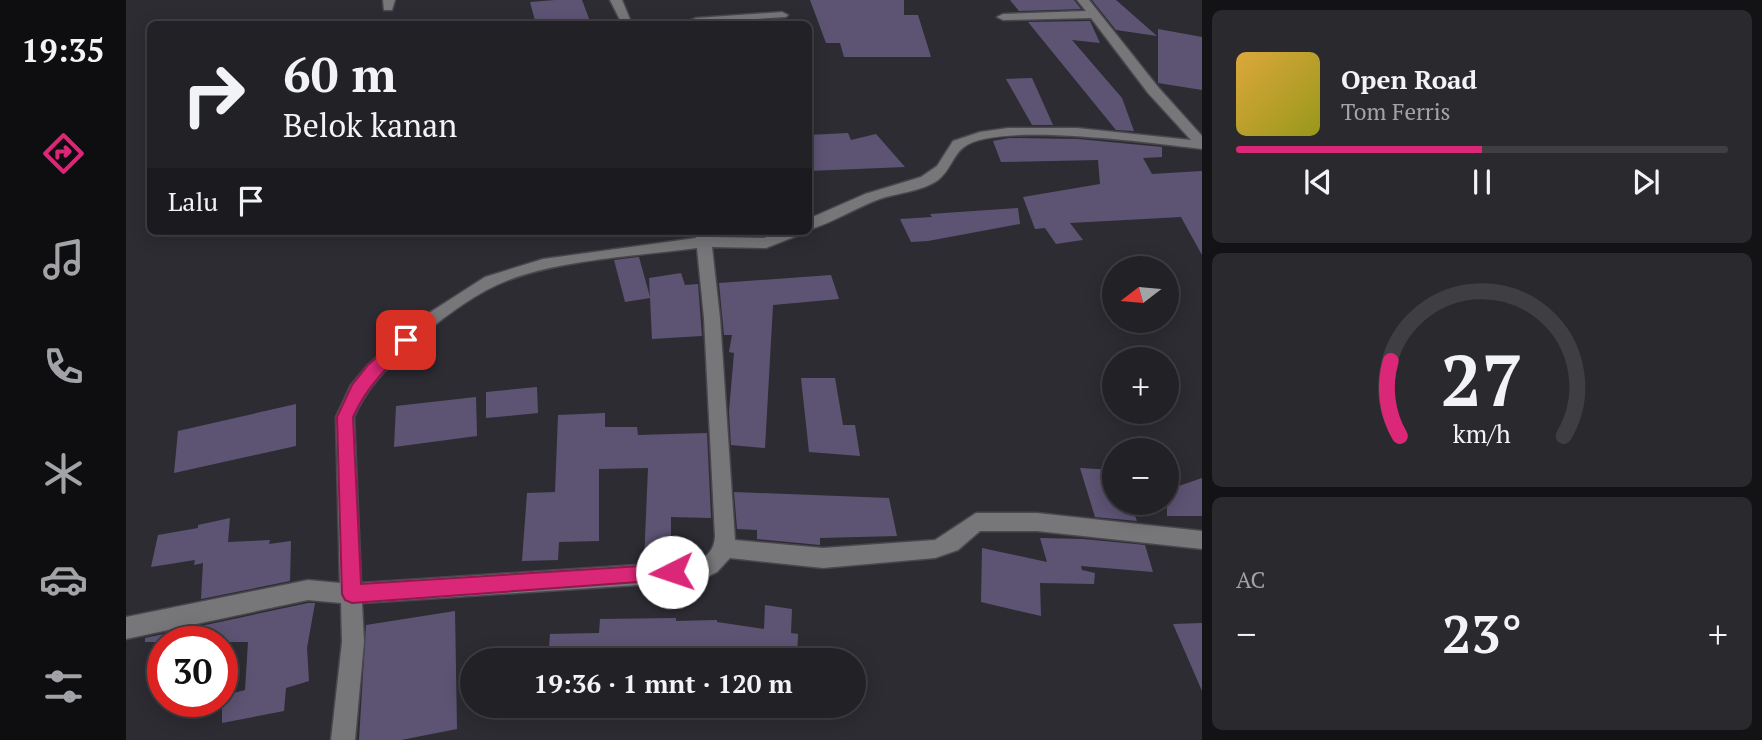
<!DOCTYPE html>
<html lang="id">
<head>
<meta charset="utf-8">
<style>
	body { margin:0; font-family:"PT Serif",serif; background:#2a292e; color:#f1f3f6; height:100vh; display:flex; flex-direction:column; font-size:26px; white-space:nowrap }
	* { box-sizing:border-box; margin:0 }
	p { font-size:23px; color:#a2a3a7 }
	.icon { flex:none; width:38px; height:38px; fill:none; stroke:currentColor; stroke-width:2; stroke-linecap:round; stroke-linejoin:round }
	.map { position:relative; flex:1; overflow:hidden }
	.panel { display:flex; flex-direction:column; gap:10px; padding:10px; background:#131215; width:560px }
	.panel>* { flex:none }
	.top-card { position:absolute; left:21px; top:21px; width:665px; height:214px; border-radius:10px; box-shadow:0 4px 18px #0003,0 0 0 2px #3f3e43; background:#222126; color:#f1f3f6; overflow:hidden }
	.needle { width:46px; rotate:254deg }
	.controls { position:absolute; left:976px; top:256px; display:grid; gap:14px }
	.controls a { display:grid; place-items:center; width:77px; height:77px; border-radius:50%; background:#222126; box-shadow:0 4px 18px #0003,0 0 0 2px #3f3e43; font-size:35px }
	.speed { position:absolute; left:21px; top:626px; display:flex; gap:14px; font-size:35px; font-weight:700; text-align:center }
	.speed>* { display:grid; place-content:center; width:91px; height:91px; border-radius:50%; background:#222126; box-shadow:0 4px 18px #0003,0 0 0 2px #3f3e43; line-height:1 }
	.speed .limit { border:10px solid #d22; background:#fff; color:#111 }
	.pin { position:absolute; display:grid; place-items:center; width:60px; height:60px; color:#fff; margin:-30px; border-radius:14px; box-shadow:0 4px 10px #0006 }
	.me { position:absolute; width:77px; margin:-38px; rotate:266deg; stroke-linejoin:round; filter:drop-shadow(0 0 5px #0008) }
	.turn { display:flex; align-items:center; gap:24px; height:147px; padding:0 21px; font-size:32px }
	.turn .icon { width:91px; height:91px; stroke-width:2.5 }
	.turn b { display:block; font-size:49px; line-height:60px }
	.then { display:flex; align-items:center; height:66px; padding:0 21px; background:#0003; gap:14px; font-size:26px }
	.big { font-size:52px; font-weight:600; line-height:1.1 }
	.panel .widget { flex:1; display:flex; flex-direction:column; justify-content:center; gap:10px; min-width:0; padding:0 24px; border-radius:10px; background:#2a292e }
	.panel .dial { align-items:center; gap:0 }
	.dial svg { height:182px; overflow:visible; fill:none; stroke:#3f3e43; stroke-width:7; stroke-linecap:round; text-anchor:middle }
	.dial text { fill:#f1f3f6; stroke:none }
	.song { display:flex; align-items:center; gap:21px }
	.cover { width:84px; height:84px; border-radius:10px; background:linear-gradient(135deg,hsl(40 70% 55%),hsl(60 70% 35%)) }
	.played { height:7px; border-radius:4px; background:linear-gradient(90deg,#db2777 50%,#3f3e43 50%) }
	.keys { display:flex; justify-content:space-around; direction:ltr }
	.heat { display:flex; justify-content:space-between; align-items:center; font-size:38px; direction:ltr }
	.trip { position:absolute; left:334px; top:648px; width:406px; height:70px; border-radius:35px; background:#222126; box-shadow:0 4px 18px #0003,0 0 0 2px #3f3e43; font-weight:600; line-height:70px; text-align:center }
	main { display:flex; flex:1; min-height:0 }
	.tabs { display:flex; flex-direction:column; width:126px; justify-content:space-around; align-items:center; background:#0e0d0f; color:#a2a3a7 }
	.tabs .icon { width:49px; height:49px }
	.tabs .active { color:#db2777 }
	.tabs b { font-size:32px; color:#f1f3f6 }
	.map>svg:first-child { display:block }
	.building { fill:#5d5474 }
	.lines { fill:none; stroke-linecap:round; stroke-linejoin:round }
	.minor-casing { stroke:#49474e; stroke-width:3 }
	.minor { fill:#777679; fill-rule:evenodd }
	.route { fill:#db2777; stroke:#8e194d; stroke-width:2 }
</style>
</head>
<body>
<main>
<nav class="tabs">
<b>19:35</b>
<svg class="icon active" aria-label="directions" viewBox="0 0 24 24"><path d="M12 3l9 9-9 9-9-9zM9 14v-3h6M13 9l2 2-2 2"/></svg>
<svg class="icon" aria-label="music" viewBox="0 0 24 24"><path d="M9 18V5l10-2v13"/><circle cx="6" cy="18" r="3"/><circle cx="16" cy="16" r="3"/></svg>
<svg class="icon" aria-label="phone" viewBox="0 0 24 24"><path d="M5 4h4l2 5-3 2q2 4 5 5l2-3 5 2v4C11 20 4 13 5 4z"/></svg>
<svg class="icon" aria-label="climate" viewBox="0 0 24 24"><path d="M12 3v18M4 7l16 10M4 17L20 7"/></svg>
<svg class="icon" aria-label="car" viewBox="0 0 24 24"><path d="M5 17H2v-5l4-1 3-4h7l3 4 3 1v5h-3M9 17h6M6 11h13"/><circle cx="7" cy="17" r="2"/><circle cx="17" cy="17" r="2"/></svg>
<svg class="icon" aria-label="filters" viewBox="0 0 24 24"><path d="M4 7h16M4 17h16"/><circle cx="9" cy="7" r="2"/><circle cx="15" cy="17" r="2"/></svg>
</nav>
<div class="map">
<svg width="1076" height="740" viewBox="0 0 1076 740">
	<rect width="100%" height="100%" fill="#2e2c33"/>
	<g class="building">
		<path d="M429,0h27l9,24h-55l-6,-22z"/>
		<path d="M684,0h94v15h14l13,42h-87l-4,-14h-14z"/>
		<path d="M884,0h64l7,9 -62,2z"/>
		<path d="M966,0h24l41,36 -41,-6z"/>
		<path d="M964,21l10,22 -28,-3 50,58 12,33 -18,-1 -88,-108z"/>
		<path d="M1032,29l44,8v53l-44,-7z"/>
		<path d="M906,78l21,47h-21l-26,-46z"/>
		<path d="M722,133l3,7 25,-6 29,33 -97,4v-36z"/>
		<path d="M883,138l69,1 84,8v10l-19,1 9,16 50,-3v84l-21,-38 -111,6 13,17 -27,4 -11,-16 -10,1 -12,-32 77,-13 -2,-24 -97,2 -8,-21z"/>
		<path d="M892,208l2,16 -92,17 -17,1 -11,-23 32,-2 -2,-3z"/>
		<path d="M513,257l11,40 -1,-19 32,-5 4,12 13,-1 4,52 -50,3 -2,-41 -25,4 -11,-42z"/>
		<path d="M705,275l8,24 -66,6 -8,143 -34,-3 -2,-34 5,-58 -5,-1 3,-17h-8l-5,-52z"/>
		<path d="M675,378h34l8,47h12l5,31 -51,-4z"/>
		<path d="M411,387l1,26 -52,5v-26z"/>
		<path d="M350,397l1,39 -83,11 2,-41z"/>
		<path d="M170,404v42l-122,27 4,-42z"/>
		<path d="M479,413v14h32l1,8 69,-2 4,85 -40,-1v43l-27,2 4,-94 -49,1v72l-40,1 -1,18 -36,1 5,-68 28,-1 3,-77z"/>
		<path d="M954,468l35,2v32h15l7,19 -42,-4z"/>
		<path d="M1076,478v38h-35v-26z"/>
		<path d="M608,492l155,6 8,38 -77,2v7l-63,-6v-9l-20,-1z"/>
		<path d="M104,518l-2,24 42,-2 -1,4 22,-3 -1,40 -89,18 2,-36 -9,2 1,-5 -44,7 7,-32 40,-7v-3z"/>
		<path d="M914,538l43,1 62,6 8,27 -72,-6 1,4 13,3 -1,11 -54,-1 1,33 -60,-14 1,-54 65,14z"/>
		<path d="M182,603h7l-8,45 2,33 -23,7 -2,23 -62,12v-27l23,-6 3,-48h-103v-4z"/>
		<path d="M639,605l27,4 -1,24 7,1 -1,26h-249l2,-26 49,-1 1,-14 76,-1v3l41,-1v2l47,7z"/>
		<path d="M329,611l2,118 -56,11h-42l7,-115z"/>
		<path d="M1076,623v68l-29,-67z"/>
	</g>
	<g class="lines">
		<g class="minor-casing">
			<g id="minor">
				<path d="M257,0h12l-3,10h-8z"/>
				<path d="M484,0h12l10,24h-10z"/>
				<path d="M951,0h12l69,87 44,49v13c-45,-5 -205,-28 -238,-2 -11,8 -14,24 -26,33 -17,12 -42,13 -61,20 -23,9 -45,23 -69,30v-11l57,-25 56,-17 16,-11 16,-25 27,-9 28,-4h69l114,12 -43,-47 -57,-75 -88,2 -6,-3 6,-3 83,-3z"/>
				<path d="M656,12l6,3 -2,2 -104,7 14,-6z"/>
				<path d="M569,231h16v6l53,1 16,-7h22l-3,4 -33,13 -54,-1 8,71 15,222 88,8 112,-8 41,-27h61l165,18v18l-165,-18h-57l-22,19 -23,8 -112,10 -93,-10 -13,14 -18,9 -337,22 2,39 -9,98h-24l11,-98 -1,-39 -33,-3 -182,39v-22l182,-37 32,3 -4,-166 15,-32 17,-20 47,-43 70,-45 58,-18 153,-21zM571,248l7,70 11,219c-1,12 -6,18 -17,24l-337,22 -7,-166c12,-28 30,-46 52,-67 23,-22 62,-52 91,-65 53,-25 141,-29 200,-37z"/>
			</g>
		</g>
		<use href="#minor" class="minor"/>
	</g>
	<path class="route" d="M280,334l6,2 2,4 -2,4c-25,23 -45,42 -59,73l8,167 311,-20 7,2 2,6 -2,7 -327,24 -7,-3 -3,-6 -5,-177 15,-32 16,-20 33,-29z"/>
</svg>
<div class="controls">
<a><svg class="needle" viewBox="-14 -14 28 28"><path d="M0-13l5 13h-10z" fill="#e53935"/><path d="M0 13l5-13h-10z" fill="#a2a3a7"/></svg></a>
<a>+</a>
<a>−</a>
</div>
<div class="speed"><div class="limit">30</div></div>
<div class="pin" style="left:280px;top:340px;background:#d93025"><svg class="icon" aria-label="arrive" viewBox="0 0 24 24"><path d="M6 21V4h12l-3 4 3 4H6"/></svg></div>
<svg class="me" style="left:546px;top:572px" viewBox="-20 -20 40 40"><circle r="19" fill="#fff"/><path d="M0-13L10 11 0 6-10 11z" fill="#db2777"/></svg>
<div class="trip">19:36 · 1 mnt · 120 m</div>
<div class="top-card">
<div class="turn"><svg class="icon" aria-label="right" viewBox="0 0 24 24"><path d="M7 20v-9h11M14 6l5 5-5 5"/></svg><div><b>60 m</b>Belok kanan</div></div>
<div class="then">Lalu<svg class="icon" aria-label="arrive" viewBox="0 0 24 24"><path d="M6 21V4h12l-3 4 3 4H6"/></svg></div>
</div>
</div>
<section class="panel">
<div class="widget">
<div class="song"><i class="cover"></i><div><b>Open Road</b><p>Tom Ferris</p></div></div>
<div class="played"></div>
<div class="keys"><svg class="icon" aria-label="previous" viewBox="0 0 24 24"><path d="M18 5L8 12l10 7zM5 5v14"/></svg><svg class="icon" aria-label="pause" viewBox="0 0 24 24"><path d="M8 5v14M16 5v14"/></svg><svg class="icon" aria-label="next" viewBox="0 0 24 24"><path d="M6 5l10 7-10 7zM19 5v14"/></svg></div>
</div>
<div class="widget dial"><svg viewBox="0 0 100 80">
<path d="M14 69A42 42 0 1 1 86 69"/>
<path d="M14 69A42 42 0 0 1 10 36" stroke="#db2777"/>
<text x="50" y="56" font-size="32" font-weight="700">27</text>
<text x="50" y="72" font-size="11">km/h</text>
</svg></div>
<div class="widget"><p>AC</p>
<div class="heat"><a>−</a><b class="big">23°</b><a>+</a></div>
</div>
</section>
</main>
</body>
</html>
